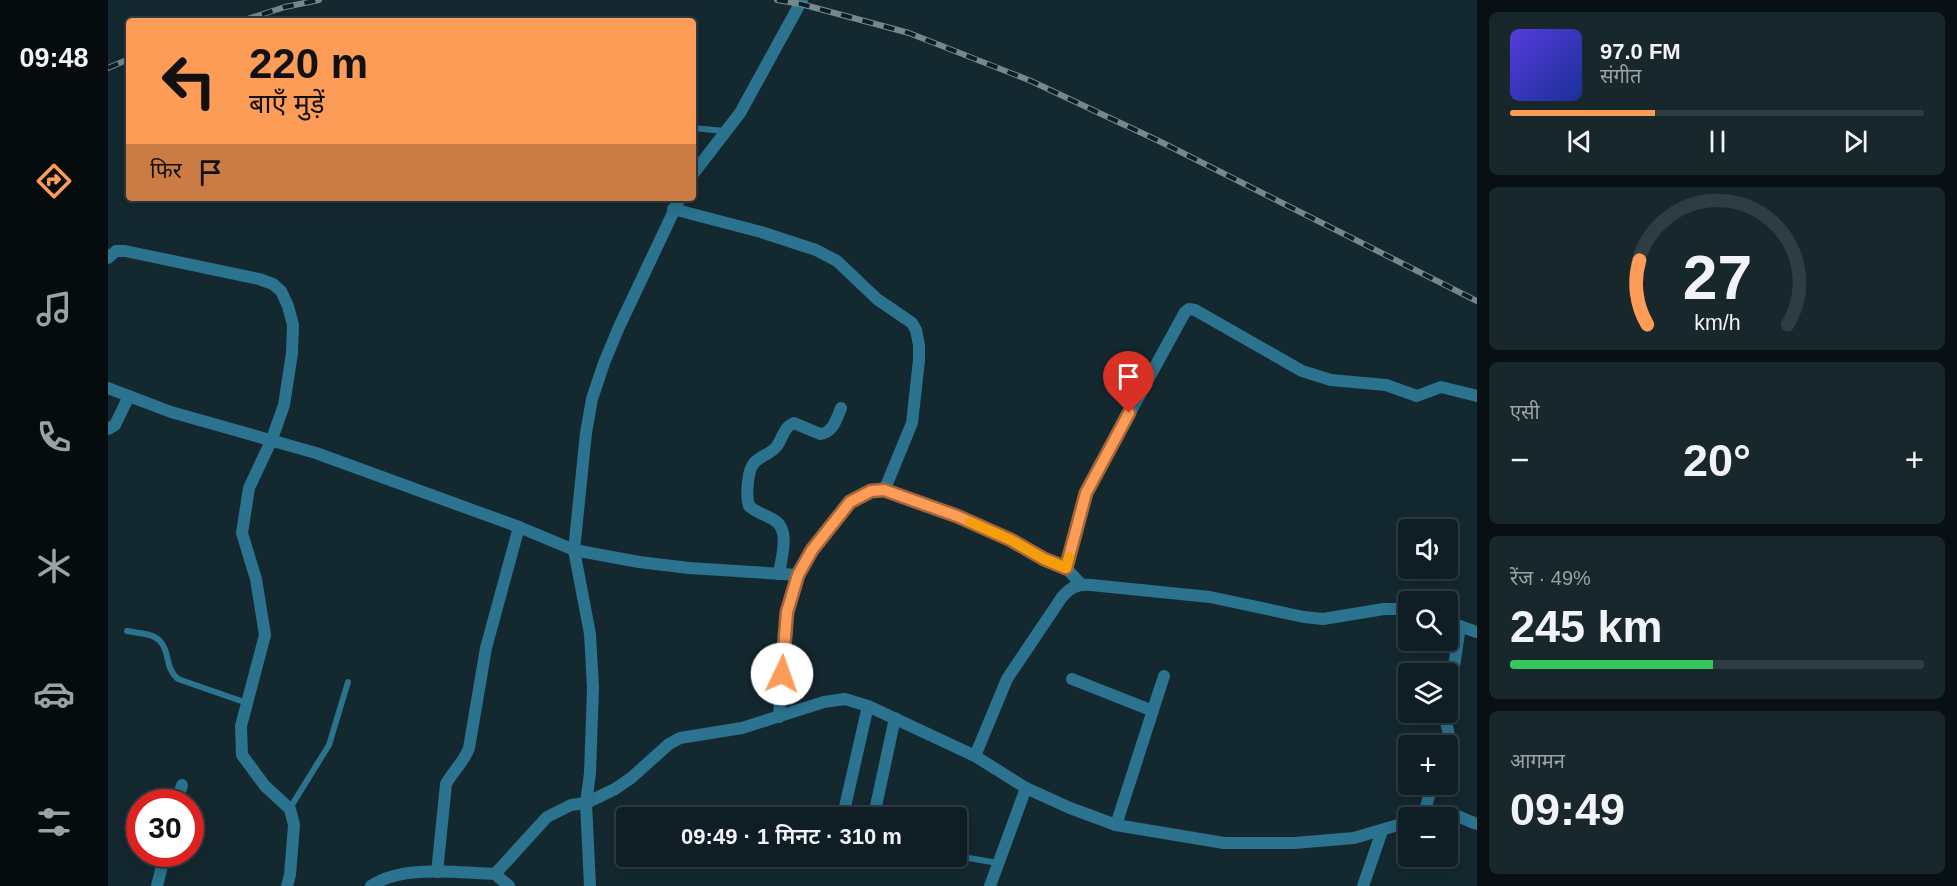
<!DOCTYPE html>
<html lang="hi">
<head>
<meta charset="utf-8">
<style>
	body { margin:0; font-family:Helvetica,"Noto Sans Devanagari",sans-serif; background:#18272c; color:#f1f3f6; height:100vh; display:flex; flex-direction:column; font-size:22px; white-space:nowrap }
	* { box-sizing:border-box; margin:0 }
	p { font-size:20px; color:#9ba2a6 }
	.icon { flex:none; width:33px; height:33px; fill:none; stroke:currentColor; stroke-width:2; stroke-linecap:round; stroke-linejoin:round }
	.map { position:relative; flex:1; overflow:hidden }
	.sheet { display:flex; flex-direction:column; gap:12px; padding:12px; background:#081014; width:480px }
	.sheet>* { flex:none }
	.banner { position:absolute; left:18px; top:18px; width:570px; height:183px; border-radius:6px; box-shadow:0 3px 15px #0003,0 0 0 2px #2f3c41; background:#fd9c56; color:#111; overflow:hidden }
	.fabs { position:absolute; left:1290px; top:519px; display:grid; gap:12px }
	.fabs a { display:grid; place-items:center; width:60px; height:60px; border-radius:6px; background:#0f1e24; box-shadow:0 3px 15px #0003,0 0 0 2px #2f3c41; font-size:30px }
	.speed { position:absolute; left:18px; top:789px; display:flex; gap:12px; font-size:30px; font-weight:700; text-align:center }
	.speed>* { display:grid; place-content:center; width:78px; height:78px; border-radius:50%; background:#0f1e24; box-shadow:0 3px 15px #0003,0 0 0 2px #2f3c41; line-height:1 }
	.speed .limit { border:9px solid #d22; background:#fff; color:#111 }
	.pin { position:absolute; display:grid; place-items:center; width:51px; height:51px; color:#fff; margin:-62px -26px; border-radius:50% 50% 50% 0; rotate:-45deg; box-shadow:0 0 6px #0007 }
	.pin .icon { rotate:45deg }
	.me { position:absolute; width:66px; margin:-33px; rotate:3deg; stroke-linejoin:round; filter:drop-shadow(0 0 4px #0008) }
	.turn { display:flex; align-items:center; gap:21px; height:126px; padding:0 24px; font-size:27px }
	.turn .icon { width:78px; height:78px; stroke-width:2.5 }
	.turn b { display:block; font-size:42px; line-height:51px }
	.then { display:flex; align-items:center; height:57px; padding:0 24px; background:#0003; gap:12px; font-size:22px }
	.big { font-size:45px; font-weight:600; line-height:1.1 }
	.sheet .tile { flex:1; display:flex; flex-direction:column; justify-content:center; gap:9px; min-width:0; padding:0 21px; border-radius:9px; background:#18272c }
	.sheet .dial { align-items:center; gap:0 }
	.dial svg { height:156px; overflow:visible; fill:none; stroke:#2f3c41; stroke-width:7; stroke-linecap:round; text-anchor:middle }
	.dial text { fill:#f1f3f6; stroke:none }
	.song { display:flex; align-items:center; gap:18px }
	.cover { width:72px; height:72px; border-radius:9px; background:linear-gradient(135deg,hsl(250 70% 55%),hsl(230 70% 35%)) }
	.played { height:6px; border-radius:3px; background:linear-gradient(90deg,#fd9c56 35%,#2f3c41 35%) }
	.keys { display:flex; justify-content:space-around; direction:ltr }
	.heat { display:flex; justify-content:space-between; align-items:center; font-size:33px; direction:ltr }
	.charge { height:9px; border-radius:4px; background:linear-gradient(90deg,#34c759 49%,#2f3c41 0) }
	.trip { position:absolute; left:508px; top:807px; width:351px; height:60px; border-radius:6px; background:#0f1e24; box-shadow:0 3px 15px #0003,0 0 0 2px #2f3c41; font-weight:600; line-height:60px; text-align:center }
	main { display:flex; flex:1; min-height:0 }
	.dock { display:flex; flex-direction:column; width:108px; justify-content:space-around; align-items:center; background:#060c0e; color:#9ba2a6 }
	.dock .icon { width:42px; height:42px }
	.dock .active { color:#fd9c56 }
	.dock b { font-size:27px; color:#f1f3f6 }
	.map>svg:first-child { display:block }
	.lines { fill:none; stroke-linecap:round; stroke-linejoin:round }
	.lane { stroke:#2b738e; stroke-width:6 }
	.street { stroke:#2b738e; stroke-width:12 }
	.rail-casing { stroke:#77878e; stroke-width:6 }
	.rail { stroke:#0b1e26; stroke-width:4; stroke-dasharray:11; stroke-linecap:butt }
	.route-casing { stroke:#a46538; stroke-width:15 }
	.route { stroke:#fd9c56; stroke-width:10 }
	.slow { stroke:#f59e0b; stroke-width:10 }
</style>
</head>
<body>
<main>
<nav class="dock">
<b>09:48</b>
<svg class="icon active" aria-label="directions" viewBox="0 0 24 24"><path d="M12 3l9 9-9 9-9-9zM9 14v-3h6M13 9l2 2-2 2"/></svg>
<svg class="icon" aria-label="music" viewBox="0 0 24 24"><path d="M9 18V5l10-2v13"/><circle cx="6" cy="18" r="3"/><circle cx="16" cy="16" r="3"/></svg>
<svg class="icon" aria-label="phone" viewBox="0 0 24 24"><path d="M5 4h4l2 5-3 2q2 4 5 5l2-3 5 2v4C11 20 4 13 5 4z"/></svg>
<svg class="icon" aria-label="climate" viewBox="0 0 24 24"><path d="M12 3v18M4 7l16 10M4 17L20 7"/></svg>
<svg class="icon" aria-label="car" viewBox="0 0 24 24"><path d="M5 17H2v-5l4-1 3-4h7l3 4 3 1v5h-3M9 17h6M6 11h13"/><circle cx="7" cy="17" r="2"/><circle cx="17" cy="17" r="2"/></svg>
<svg class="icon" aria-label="filters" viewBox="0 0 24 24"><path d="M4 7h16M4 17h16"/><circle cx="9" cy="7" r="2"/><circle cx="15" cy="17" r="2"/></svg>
</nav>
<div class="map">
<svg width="1369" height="886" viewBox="0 0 1369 886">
	<rect width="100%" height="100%" fill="#142830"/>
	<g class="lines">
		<g class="lane">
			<path d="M585,128l32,3"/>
			<path d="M19,631c10,2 25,2 33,10 11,12 4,26 18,38l69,24"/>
			<path d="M182,808l39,-63 19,-63"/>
			<path d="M849,856l41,7"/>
		</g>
		<g class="street">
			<path d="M585,174l47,-61 62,-113"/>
			<path d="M565,209l88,23 55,18 21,11 40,38 35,24 4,7 3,15v15l-7,63 -28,68"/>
			<path d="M0,258l8,-7h9l134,28 14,5 8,7 7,15 5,19 -1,28 -8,52 -12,34 -23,49 -7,45 14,46 9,56 -24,91 1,29 23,31 25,23 4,16 -4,50 -3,11"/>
			<path d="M0,388l63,24 145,41 203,74 55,23 65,12 50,6 109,7"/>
			<path d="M0,429l7,-4 14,-29"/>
			<path d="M958,568l20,-75 99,-181 4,-3 6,1 107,61 29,9 55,5 31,11 24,-9 36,9"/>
			<path d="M671,574c2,-16 12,-44 -5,-54 -8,-5 -17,-7 -25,-14 -3,-9 -2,-35 5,-43 6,-7 17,-9 23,-17 6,-9 7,-19 17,-23l26,11c13,-1 17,-16 21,-26"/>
			<path d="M1340,622l29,10"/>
			<path d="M964,679l81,32"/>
			<path d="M671,717l5,-86 7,-37 7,-19 14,-24 39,-49 9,-6 11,-5h13l73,25 54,24 33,19 16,6 6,3 15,16"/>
			<path d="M867,756l32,-77 55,-82c9,-10 15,-13 29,-12l119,12 94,20 19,2 61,-10h24"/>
			<path d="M1340,765l4,-10v-7l-6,-26 14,-96"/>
			<path d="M69,802l5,-17"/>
			<path d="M768,806l19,-88"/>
			<path d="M736,811l24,-105"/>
			<path d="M1316,815l8,-31"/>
			<path d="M1311,818c25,-13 34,-3 58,6"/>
			<path d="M1008,825l48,-149"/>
			<path d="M329,872l9,-88c7,-13 18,-22 23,-36l17,-100 33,-121"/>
			<path d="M387,874l14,12"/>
			<path d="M49,886l8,-32"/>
			<path d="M263,886c32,-22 87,-13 124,-12l52,-57 24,-12 15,-2 29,-14 16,-11 38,-34 11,-6 62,-10 82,-26 21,-3 23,7 107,50 51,32 44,20 46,17 108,18h70l60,-5 54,-16"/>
			<path d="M482,886l-4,-83 4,-30 3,-85 -3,-54 -16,-84 12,-117 6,-34 12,-36 15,-36 61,-129"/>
			<path d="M882,886l36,-98"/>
			<path d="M1255,886l19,-55"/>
		</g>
		<g class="rail-casing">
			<g id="rail">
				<path d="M669,0l24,4 108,29 122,48 130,61 316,159"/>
				<path d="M133,21l44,-14 34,-7"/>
				<path d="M0,68l21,-9"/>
			</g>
		</g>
		<use href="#rail" class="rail"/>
	</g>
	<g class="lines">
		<g class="route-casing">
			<path id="route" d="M674,674l5,-62 11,-37 14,-25 38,-48 21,-11 13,-1 73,26 54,24 33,19 22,9 20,-75 43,-80"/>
		</g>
		<use href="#route" class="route"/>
		<path class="slow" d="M862,522l41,18 33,19 22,9 3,-11"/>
	</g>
</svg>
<div class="fabs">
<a><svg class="icon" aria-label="sound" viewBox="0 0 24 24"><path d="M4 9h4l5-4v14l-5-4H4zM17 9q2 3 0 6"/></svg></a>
<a><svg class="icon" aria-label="search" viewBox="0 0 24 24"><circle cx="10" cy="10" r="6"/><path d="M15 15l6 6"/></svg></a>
<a><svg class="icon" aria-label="layers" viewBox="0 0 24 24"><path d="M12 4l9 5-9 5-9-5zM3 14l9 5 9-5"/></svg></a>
<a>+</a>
<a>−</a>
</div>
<div class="speed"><div class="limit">30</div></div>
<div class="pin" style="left:1021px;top:413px;background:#d93025"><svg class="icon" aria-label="arrive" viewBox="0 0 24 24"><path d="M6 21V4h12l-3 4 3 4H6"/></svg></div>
<svg class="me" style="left:674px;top:674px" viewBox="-20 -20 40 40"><circle r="19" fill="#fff"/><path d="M0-13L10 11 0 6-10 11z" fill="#fd9c56"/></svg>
<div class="trip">09:49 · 1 मिनट · 310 m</div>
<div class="banner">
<div class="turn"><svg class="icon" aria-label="left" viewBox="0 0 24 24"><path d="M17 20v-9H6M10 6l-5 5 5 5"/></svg><div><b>220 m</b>बाएँ मुड़ें</div></div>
<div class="then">फिर<svg class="icon" aria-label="arrive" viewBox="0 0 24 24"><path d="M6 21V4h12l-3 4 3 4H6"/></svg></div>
</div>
</div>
<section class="sheet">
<div class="tile">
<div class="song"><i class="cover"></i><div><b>97.0 FM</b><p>संगीत</p></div></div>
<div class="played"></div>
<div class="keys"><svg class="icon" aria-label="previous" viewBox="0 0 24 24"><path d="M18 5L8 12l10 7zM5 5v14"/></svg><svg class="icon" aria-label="pause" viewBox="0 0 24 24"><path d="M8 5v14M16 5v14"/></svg><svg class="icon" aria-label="next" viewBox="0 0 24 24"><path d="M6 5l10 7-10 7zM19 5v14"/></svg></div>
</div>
<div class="tile dial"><svg viewBox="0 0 100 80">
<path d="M14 69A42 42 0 1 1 86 69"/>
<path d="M14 69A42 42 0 0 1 10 36" stroke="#fd9c56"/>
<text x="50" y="56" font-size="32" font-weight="700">27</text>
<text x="50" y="72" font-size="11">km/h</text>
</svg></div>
<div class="tile"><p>एसी</p>
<div class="heat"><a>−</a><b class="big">20°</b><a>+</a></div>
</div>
<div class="tile"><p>रेंज · 49%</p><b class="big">245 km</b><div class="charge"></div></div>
<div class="tile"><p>आगमन</p><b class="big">09:49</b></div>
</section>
</main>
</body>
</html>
